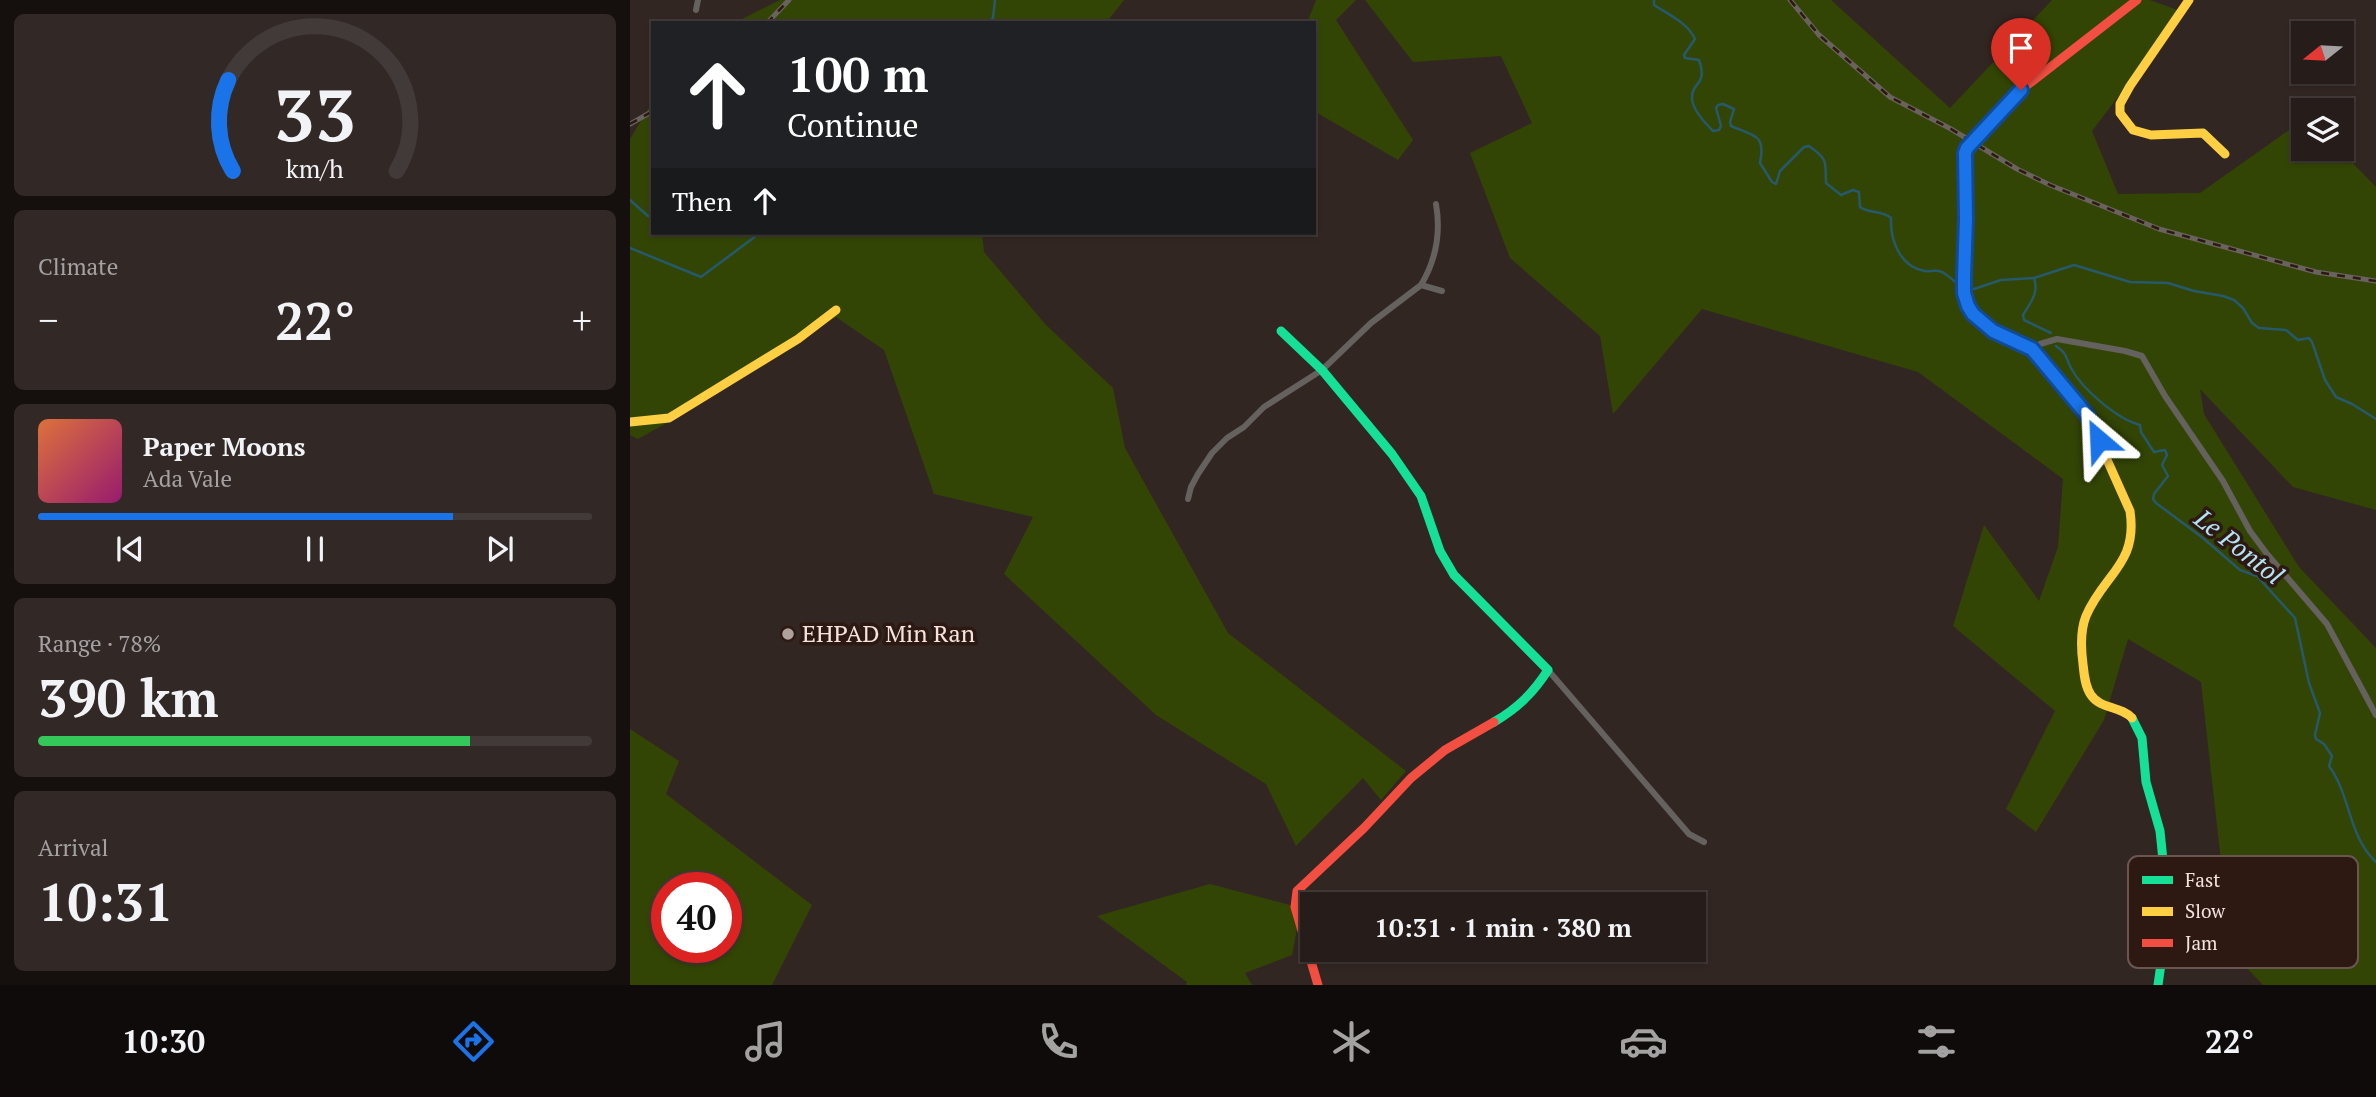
<!DOCTYPE html>
<html lang="en">
<head>
<meta charset="utf-8">
<style>
	body { margin:0; font-family:"PT Serif",serif; background:#322927; color:#f1f3f6; height:100vh; display:flex; flex-direction:column; font-size:26px; white-space:nowrap }
	* { box-sizing:border-box; margin:0 }
	p { font-size:23px; color:#a4a1a2 }
	.icon { flex:none; width:38px; height:38px; fill:none; stroke:currentColor; stroke-width:2; stroke-linecap:round; stroke-linejoin:round }
	.map { position:relative; flex:1; overflow:hidden }
	.details { display:flex; flex-direction:column; gap:14px; padding:14px; background:#150f0e; width:630px }
	.details>* { flex:none }
	.top-card { position:absolute; left:21px; top:21px; width:665px; height:214px; border-radius:0px; box-shadow:0 2px 5px #0004,0 0 0 2px #423a39; background:#202124; color:#fff; overflow:hidden }
	.needle { width:46px; rotate:252deg }
	.controls { position:absolute; left:1661px; top:21px; display:grid; gap:14px }
	.controls a { display:grid; place-items:center; width:63px; height:63px; border-radius:0px; background:#261c1a; box-shadow:0 2px 5px #0004,0 0 0 2px #423a39; font-size:35px }
	.speed { position:absolute; left:21px; top:872px; display:flex; gap:14px; font-size:35px; font-weight:700; text-align:center }
	.speed>* { display:grid; place-content:center; width:91px; height:91px; border-radius:50%; background:#261c1a; box-shadow:0 2px 5px #0004,0 0 0 2px #423a39; line-height:1 }
	.speed .limit { border:10px solid #d22; background:#fff; color:#111 }
	.pin { position:absolute; display:grid; place-items:center; width:60px; height:60px; color:#fff; margin:-72px -30px; border-radius:50% 50% 50% 0; rotate:-45deg; box-shadow:0 0 7px #0007 }
	.pin .icon { rotate:45deg }
	.me { position:absolute; width:77px; margin:-38px; rotate:334deg; stroke-linejoin:round; filter:drop-shadow(0 0 5px #0008) }
	.turn { display:flex; align-items:center; gap:24px; height:147px; padding:0 21px; font-size:32px }
	.turn .icon { width:91px; height:91px; stroke-width:2.5 }
	.turn b { display:block; font-size:49px; line-height:60px }
	.then { display:flex; align-items:center; height:66px; padding:0 21px; background:#0003; gap:14px; font-size:26px }
	.big { font-size:52px; font-weight:700; line-height:1.1 }
	.details .tile { flex:1; display:flex; flex-direction:column; justify-content:center; gap:10px; min-width:0; padding:0 24px; border-radius:10px; background:#322927 }
	.details .dial { align-items:center; gap:0 }
	.dial svg { height:182px; overflow:visible; fill:none; stroke:#423a39; stroke-width:7; stroke-linecap:round; text-anchor:middle }
	.dial text { fill:#f1f3f6; stroke:none }
	.song { display:flex; align-items:center; gap:21px }
	.cover { width:84px; height:84px; border-radius:10px; background:linear-gradient(135deg,hsl(20 70% 55%),hsl(320 70% 35%)) }
	.played { height:7px; border-radius:4px; background:linear-gradient(90deg,#1a73e8 75%,#423a39 75%) }
	.keys { display:flex; justify-content:space-around; direction:ltr }
	.heat { display:flex; justify-content:space-between; align-items:center; font-size:38px; direction:ltr }
	.charge { height:10px; border-radius:5px; background:linear-gradient(90deg,#34c759 78%,#423a39 0) }
	.trip { position:absolute; left:670px; top:892px; width:406px; height:70px; border-radius:0px; background:#261c1a; box-shadow:0 2px 5px #0004,0 0 0 2px #423a39; font-weight:700; line-height:70px; text-align:center }
	.tabs { display:flex; height:112px; justify-content:space-around; align-items:center; background:#0f0b0a; color:#a4a1a2 }
	.tabs .icon { width:49px; height:49px }
	.tabs .selected { color:#1a73e8 }
	.tabs b { font-size:32px; color:#f1f3f6 }
	main { display:flex; flex:1; min-height:0 }
	.map>svg:first-child { display:block }
	.green { fill:#334505; fill-rule:evenodd }
	.lines { fill:none; stroke-linecap:round; stroke-linejoin:round }
	.stream { stroke:#26596b; stroke-width:2.5 }
	.street { stroke:#65615e; stroke-width:6 }
	.fast { stroke:#16e098; stroke-width:9 }
	.slow { stroke:#ffcf43; stroke-width:9 }
	.jam { stroke:#f24e42; stroke-width:9 }
	.rail-casing { stroke:#69625e; stroke-width:5 }
	.rail { stroke:#2e1912; stroke-width:2.5; stroke-dasharray:8; stroke-linecap:butt }
	.route-casing { stroke:#114b97; stroke-width:18 }
	.route { stroke:#1a73e8; stroke-width:12 }
	.poi-dot { fill:#afa29d; stroke:#2e1912; stroke-width:2.5 }
	.labels { text-anchor:middle; stroke-width:7; stroke-linejoin:round; paint-order:stroke }
	.poi-label { font-size:24px; fill:#f3e4df; stroke:#2e1912; text-anchor:start }
	.water-label { font-size:26px; font-style:italic; fill:#b2e3f6; stroke:#2e1912 }
	.key { fill:#2e1912; stroke:#695650; stroke-width:2 }
	.key-label { font-size:19px; fill:#f3e4df }
</style>
</head>
<body>
<main>
<section class="details">
<div class="tile dial"><svg viewBox="0 0 100 80">
<path d="M14 69A42 42 0 1 1 86 69"/>
<path d="M14 69A42 42 0 0 1 12 29" stroke="#1a73e8"/>
<text x="50" y="56" font-size="32" font-weight="700">33</text>
<text x="50" y="72" font-size="11">km/h</text>
</svg></div>
<div class="tile"><p>Climate</p>
<div class="heat"><a>−</a><b class="big">22°</b><a>+</a></div>
</div>
<div class="tile">
<div class="song"><i class="cover"></i><div><b>Paper Moons</b><p>Ada Vale</p></div></div>
<div class="played"></div>
<div class="keys"><svg class="icon" aria-label="previous" viewBox="0 0 24 24"><path d="M18 5L8 12l10 7zM5 5v14"/></svg><svg class="icon" aria-label="pause" viewBox="0 0 24 24"><path d="M8 5v14M16 5v14"/></svg><svg class="icon" aria-label="next" viewBox="0 0 24 24"><path d="M6 5l10 7-10 7zM19 5v14"/></svg></div>
</div>
<div class="tile"><p>Range · 78%</p><b class="big">390 km</b><div class="charge"></div></div>
<div class="tile"><p>Arrival</p><b class="big">10:31</b></div>
</section>
<div class="map">
<svg width="1746" height="985" viewBox="0 0 1746 985">
	<rect width="100%" height="100%" fill="#322622"/>
	<g class="green">
		<path d="M150,0h344l-18,23h-372z"/>
		<path d="M686,0h40l-20,20 77,120 -15,20 -84,-49v-88h-7z"/>
		<path d="M735,0h466l119,108 102,-108h98l33,12 -91,119 26,63 82,-1 103,-73v29h36l37,38v323l-83,-23 -93,-98 4,25 95,153 77,81v337h-113l-32,-34 -30,-269 -73,-43 -24,81 -68,112 -30,-23 49,-98 -102,-85 31,-101 55,76 19,-54 5,-68 -145,-107 -216,-63 -89,105 -13,-78 -90,-78 -40,-105 62,-30 -31,-67 -88,6z"/>
		<path d="M23,101v132h329l2,19 62,73 67,63 12,60 103,185 178,138 -25,29 -18,-22 -67,68 -30,-62 -110,-69 -152,-141 29,-57 -99,-23 -50,-144 -48,-33 -139,89 -59,33 -8,-4v-296z"/>
		<path d="M0,729l49,32 -13,33 146,111 -40,80h-142zM96,887v60h-59v-60z"/>
		<path d="M580,884l91,24 -9,47 -47,18 7,12h-66l1,-3 -90,-66z"/>
	</g>
	<g class="lines">
		<g class="stream">
			<path d="M1024,0v5c14,9 34,18 41,34l-11,16 1,3 14,2c9,26 -7,21 -7,37 -1,11 14,27 21,34l6,-1 2,-4 -5,-18 2,-3 5,-1 11,5 -4,13 1,4c23,10 35,8 29,37l12,19 4,2 4,-13 24,-24 5,-1c20,14 16,16 17,37l15,12 12,-5 6,2 1,15c9,7 22,3 31,11 -1,22 9,49 34,53 6,1 10,-2 17,1 6,3 12,9 18,14"/>
			<path d="M358,23l5,-5 2,-18"/>
			<path d="M0,200l18,16 5,1"/>
			<path d="M0,248l71,29 59,-44"/>
			<path d="M1404,278c5,15 -3,24 -11,37l1,5 27,13"/>
			<path d="M1336,288l8,1 27,-9 33,-2 40,-13 56,17 38,1 26,8 29,5 11,4 9,8 9,15 7,5 27,2 12,10 11,-2 3,4 13,38 11,17 16,7 24,15"/>
			<path d="M1426,346c12,8 9,11 15,22 11,21 46,51 69,57l1,7 13,20 11,-2 2,5 -5,10 6,11 -14,18 -1,5 3,4 47,35 37,32 17,6 38,42 14,65 11,30 -5,22 1,4 8,5 8,12 -3,10c22,30 19,70 47,96"/>
		</g>
		<g class="street">
			<path d="M66,10l2,-10"/>
			<path d="M791,285c15,-25 20,-52 15,-81"/>
			<path d="M1402,349l8,-5 17,-5 68,12 17,5 23,40 58,85 27,50 17,23 60,70 49,91"/>
			<path d="M558,499l3,-12 7,-13 14,-21 15,-15 17,-11 20,-20 58,-37 49,-47 50,-38 21,6"/>
			<path d="M918,670l141,164 15,8"/>
		</g>
		<g class="fast">
			<path d="M651,331l41,39 70,84 29,42 19,55 14,24 94,95c-15,23 -30,38 -54,52"/>
			<path d="M1502,718l10,20 4,44 14,49 4,39 9,37 -2,13 -7,23 -6,42"/>
		</g>
		<g class="slow">
			<path d="M1559,0l-59,86 -10,18v9l13,17 18,5 52,-2 22,21"/>
			<path d="M1334,278v15l4,13 25,25 39,18 44,50 11,16 43,96c8,53 -26,63 -44,105 -6,15 -5,33 -3,48 1,10 2,23 8,31 9,14 30,11 41,23"/>
			<path d="M0,422l39,-4 129,-79 38,-29"/>
		</g>
		<g class="jam">
			<path d="M1334,278l3,-58 -3,-59 3,-13 54,-58 116,-90"/>
			<path d="M688,985l-23,-78 2,-16 67,-63 47,-50 34,-28 49,-28"/>
		</g>
		<g class="rail-casing">
			<g id="rail">
				<path d="M1160,0l29,35 71,62 61,32 66,40 33,16 109,44 157,43 60,9"/>
				<path d="M137,23l22,-23"/>
				<path d="M0,124l23,-13"/>
			</g>
		</g>
		<use href="#rail" class="rail"/>
	</g>
	<g class="lines">
		<g class="route-casing">
			<path id="route" d="M1391,90l-54,58 -2,5 1,66 -2,58v16l4,13 5,8 20,17 39,18 55,66 12,25"/>
		</g>
		<use href="#route" class="route"/>
	</g>
	<circle class="poi-dot" cx="158" cy="634" r="7"/>
	<g class="labels">
		<g class="poi-label">
			<text x="172" y="642">EHPAD Min Ran</text>
		</g>
		<g class="water-label">
			<text transform="translate(1609 547) rotate(38)" y="9">Le Pontol</text>
		</g>
	</g>
	<rect x="1498" y="856" width="230" height="112" rx="10" class="key"/>
	<rect x="1512" y="876" width="31" height="8" fill="#16e098"/>
	<rect x="1512" y="907" width="31" height="9" fill="#ffcf43"/>
	<rect x="1512" y="939" width="31" height="8" fill="#f24e42"/>
	<g class="key-label">
		<text x="1555" y="887">Fast</text>
		<text x="1555" y="918">Slow</text>
		<text x="1555" y="950">Jam</text>
	</g>
</svg>
<div class="controls">
<a><svg class="needle" viewBox="-14 -14 28 28"><path d="M0-13l5 13h-10z" fill="#e53935"/><path d="M0 13l5-13h-10z" fill="#a4a1a2"/></svg></a>
<a><svg class="icon" aria-label="layers" viewBox="0 0 24 24"><path d="M12 4l9 5-9 5-9-5zM3 14l9 5 9-5"/></svg></a>
</div>
<div class="speed"><div class="limit">40</div></div>
<div class="pin" style="left:1391px;top:90px;background:#d93025"><svg class="icon" aria-label="arrive" viewBox="0 0 24 24"><path d="M6 21V4h12l-3 4 3 4H6"/></svg></div>
<svg class="me" style="left:1469px;top:440px" viewBox="-20 -20 40 40"><path d="M0-17L14 15 0 8-14 15z" fill="#1a73e8" stroke="#fff" stroke-width="4"/></svg>
<div class="trip">10:31 · 1 min · 380 m</div>
<div class="top-card">
<div class="turn"><svg class="icon" aria-label="ahead" viewBox="0 0 24 24"><path d="M12 20V5M6 11l6-6 6 6"/></svg><div><b>100 m</b>Continue</div></div>
<div class="then">Then<svg class="icon" aria-label="ahead" viewBox="0 0 24 24"><path d="M12 20V5M6 11l6-6 6 6"/></svg></div>
</div>
</div>
</main>
<nav class="tabs">
<b>10:30</b>
<svg class="icon selected" aria-label="directions" viewBox="0 0 24 24"><path d="M12 3l9 9-9 9-9-9zM9 14v-3h6M13 9l2 2-2 2"/></svg>
<svg class="icon" aria-label="music" viewBox="0 0 24 24"><path d="M9 18V5l10-2v13"/><circle cx="6" cy="18" r="3"/><circle cx="16" cy="16" r="3"/></svg>
<svg class="icon" aria-label="phone" viewBox="0 0 24 24"><path d="M5 4h4l2 5-3 2q2 4 5 5l2-3 5 2v4C11 20 4 13 5 4z"/></svg>
<svg class="icon" aria-label="climate" viewBox="0 0 24 24"><path d="M12 3v18M4 7l16 10M4 17L20 7"/></svg>
<svg class="icon" aria-label="car" viewBox="0 0 24 24"><path d="M5 17H2v-5l4-1 3-4h7l3 4 3 1v5h-3M9 17h6M6 11h13"/><circle cx="7" cy="17" r="2"/><circle cx="17" cy="17" r="2"/></svg>
<svg class="icon" aria-label="filters" viewBox="0 0 24 24"><path d="M4 7h16M4 17h16"/><circle cx="9" cy="7" r="2"/><circle cx="15" cy="17" r="2"/></svg>
<b>22°</b>
</nav>
</body>
</html>
